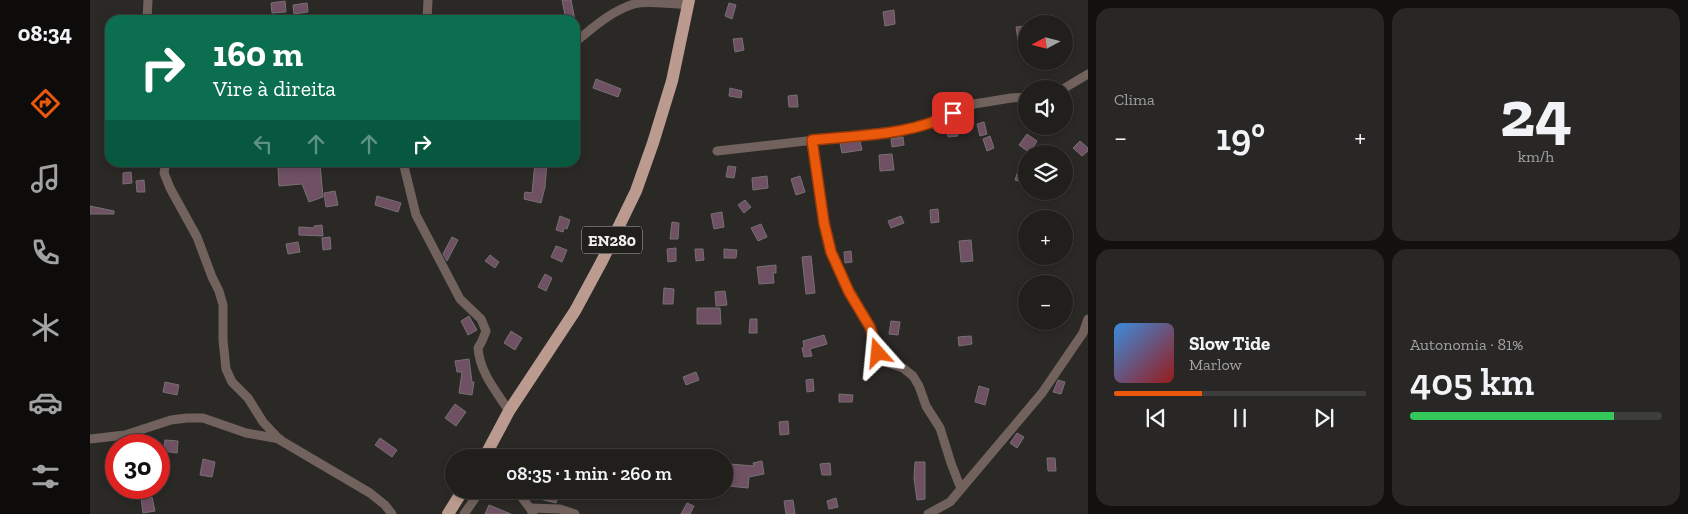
<!DOCTYPE html>
<html lang="pt">
<head>
<meta charset="utf-8">
<style>
	body { margin:0; font-family:"Zilla Slab",serif; background:#282725; color:#f1f3f6; height:100vh; display:flex; flex-direction:column; font-size:19px; white-space:nowrap }
	* { box-sizing:border-box; margin:0 }
	p { font-size:16px; color:#a2a2a3 }
	.icon { flex:none; width:28px; height:28px; fill:none; stroke:currentColor; stroke-width:2; stroke-linecap:round; stroke-linejoin:round }
	.map { position:relative; flex:1; overflow:hidden }
	.sheet { display:flex; flex-direction:column; gap:8px; padding:8px; background:#12110f; width:600px }
	.sheet>* { flex:none }
	.hud { position:absolute; left:15px; top:15px; width:475px; height:152px; border-radius:15px; box-shadow:0 2px 8px #0003,0 0 0 1px #3d3d3b; background:#0b6e4f; color:#fff; overflow:hidden }
	.needle { width:32px; rotate:263deg }
	.buttons { position:absolute; left:928px; top:15px; display:grid; gap:10px }
	.buttons a { display:grid; place-items:center; width:55px; height:55px; border-radius:50%; background:#201f1c; box-shadow:0 2px 8px #0003,0 0 0 1px #3d3d3b; font-size:25px }
	.speed { position:absolute; left:15px; top:434px; display:flex; gap:10px; font-size:25px; font-weight:700; text-align:center }
	.speed>* { display:grid; place-content:center; width:65px; height:65px; border-radius:50%; background:#201f1c; box-shadow:0 2px 8px #0003,0 0 0 1px #3d3d3b; line-height:1 }
	.speed .limit { border:8px solid #d22; background:#fff; color:#111 }
	.pin { position:absolute; display:grid; place-items:center; width:42px; height:42px; color:#fff; margin:-21px; border-radius:10px; box-shadow:0 2px 8px #0006 }
	.me { position:absolute; width:55px; margin:-28px; rotate:342deg; stroke-linejoin:round; filter:drop-shadow(0 0 4px #0008) }
	.turn { display:flex; align-items:center; gap:18px; height:105px; padding:0 25px; font-size:22px }
	.turn .icon { width:65px; height:65px; stroke-width:2.5 }
	.turn b { display:block; font-size:35px; line-height:42px }
	.lanes { display:flex; align-items:center; height:48px; padding:0 25px; background:#0003; justify-content:center; gap:25px; direction:ltr }
	.lanes .off { opacity:.35 }
	.big { font-size:38px; font-weight:600; line-height:1.1 }
	.sheet .card { flex:1; display:flex; flex-direction:column; justify-content:center; gap:8px; min-width:0; padding:0 18px; border-radius:15px; background:#282725 }
	.sheet .dial { align-items:center; gap:0 }
	.dial b { font-size:65px; line-height:1 }
	.song { display:flex; align-items:center; gap:15px }
	.cover { width:60px; height:60px; border-radius:8px; background:linear-gradient(135deg,hsl(210 70% 55%),hsl(0 70% 35%)) }
	.played { height:5px; border-radius:2px; background:linear-gradient(90deg,#ea580c 35%,#3d3d3b 35%) }
	.keys { display:flex; justify-content:space-around; direction:ltr }
	.heat { display:flex; justify-content:space-between; align-items:center; font-size:28px; direction:ltr }
	.charge { height:8px; border-radius:4px; background:linear-gradient(90deg,#34c759 81%,#3d3d3b 0) }
	.sheet .tiles { flex:1; display:grid; gap:8px; grid-template-columns:repeat(2,1fr) }
	.trip { position:absolute; left:355px; top:449px; width:288px; height:50px; border-radius:25px; background:#201f1c; box-shadow:0 2px 8px #0003,0 0 0 1px #3d3d3b; font-weight:600; line-height:50px; text-align:center }
	main { display:flex; flex:1; min-height:0 }
	.tabs { display:flex; flex-direction:column; width:90px; justify-content:space-around; align-items:center; background:#0d0c0b; color:#a2a2a3 }
	.tabs .icon { width:35px; height:35px }
	.tabs .active { color:#ea580c }
	.tabs b { font-size:22px; color:#f1f3f6 }
	.map>svg:first-child { display:block }
	.building { fill:#705164; stroke:#757173 }
	.lines { fill:none; stroke-linecap:round; stroke-linejoin:round }
	.street { stroke:#72625d; stroke-width:9 }
	.primary { stroke:#bb9b8f; stroke-width:12 }
	.route-casing { stroke:#983908; stroke-width:12 }
	.route { stroke:#ea580c; stroke-width:9 }
	.labels { text-anchor:middle; stroke-width:5; stroke-linejoin:round; paint-order:stroke }
	.shield { fill:#211f1c; stroke:#b2b1ae; stroke-width:1 }
	.shield-label { font-size:16px; font-weight:bold; fill:#f0efed }
</style>
</head>
<body>
<main>
<nav class="tabs">
<b>08:34</b>
<svg class="icon active" aria-label="directions" viewBox="0 0 24 24"><path d="M12 3l9 9-9 9-9-9zM9 14v-3h6M13 9l2 2-2 2"/></svg>
<svg class="icon" aria-label="music" viewBox="0 0 24 24"><path d="M9 18V5l10-2v13"/><circle cx="6" cy="18" r="3"/><circle cx="16" cy="16" r="3"/></svg>
<svg class="icon" aria-label="phone" viewBox="0 0 24 24"><path d="M5 4h4l2 5-3 2q2 4 5 5l2-3 5 2v4C11 20 4 13 5 4z"/></svg>
<svg class="icon" aria-label="climate" viewBox="0 0 24 24"><path d="M12 3v18M4 7l16 10M4 17L20 7"/></svg>
<svg class="icon" aria-label="car" viewBox="0 0 24 24"><path d="M5 17H2v-5l4-1 3-4h7l3 4 3 1v5h-3M9 17h6M6 11h13"/><circle cx="7" cy="17" r="2"/><circle cx="17" cy="17" r="2"/></svg>
<svg class="icon" aria-label="filters" viewBox="0 0 24 24"><path d="M4 7h16M4 17h16"/><circle cx="9" cy="7" r="2"/><circle cx="15" cy="17" r="2"/></svg>
</nav>
<div class="map">
<svg width="998" height="514" viewBox="0 0 998 514">
	<rect width="100%" height="100%" fill="#2b2926"/>
	<g class="building">
		<path d="M472,0h9l4,20h-9z"/>
		<path d="M195,1l1,11 -14,1 -1,-10z"/>
		<path d="M217,3l1,9 -14,2 -1,-9z"/>
		<path d="M639,3l7,2 -4,14 -7,-3z"/>
		<path d="M804,10l1,14 -10,2 -2,-14z"/>
		<path d="M935,26l1,13 -8,1 -2,-13z"/>
		<path d="M652,38l2,12 -9,2 -2,-13z"/>
		<path d="M506,79l25,10 -3,8 -25,-9z"/>
		<path d="M640,88l12,3 -1,7 -12,-2z"/>
		<path d="M707,95l1,12h-9l-1,-11z"/>
		<path d="M894,122l3,12 -7,2 -3,-12z"/>
		<path d="M867,128l1,8 -10,1 -1,-8z"/>
		<path d="M937,134l10,7 -7,12 -11,-8z"/>
		<path d="M900,136l4,12 -7,3 -4,-12z"/>
		<path d="M813,137l1,8 -12,2 -1,-8z"/>
		<path d="M770,141l2,9 -20,3 -2,-10z"/>
		<path d="M990,141l8,7v3l-6,5 -9,-8z"/>
		<path d="M802,154l2,16 -14,1 -1,-16z"/>
		<path d="M445,162h12l-2,25 -4,16 -17,-4 1,-7 7,1z"/>
		<path d="M230,164l3,33 -14,5 -7,-18 -23,2 -1,-18z"/>
		<path d="M638,166l8,1 -2,11 -8,-1z"/>
		<path d="M929,168l6,2 -3,12 -7,-2z"/>
		<path d="M41,172l1,11 -9,1v-11z"/>
		<path d="M677,176l1,12 -15,2 -1,-12z"/>
		<path d="M710,176l5,16 -9,3 -5,-16z"/>
		<path d="M54,180l1,12h-8l-1,-11z"/>
		<path d="M245,191l3,14 -12,2 -2,-14z"/>
		<path d="M287,196l24,7 -3,9 -23,-7z"/>
		<path d="M655,200l6,7 -7,6 -6,-8z"/>
		<path d="M0,206l24,5v3h-24z"/>
		<path d="M848,209l1,13 -8,1 -1,-13z"/>
		<path d="M632,212l2,15 -10,2 -3,-15z"/>
		<path d="M470,216l10,4 -3,9 -3,-1 -1,4 -7,-2z"/>
		<path d="M811,216l3,7 -13,5 -3,-7z"/>
		<path d="M582,222l7,1 -1,16h-8z"/>
		<path d="M671,224l6,13 -9,4 -7,-13z"/>
		<path d="M232,225l1,11 -24,-1v-8l15,1v-2z"/>
		<path d="M240,237l1,12 -8,1 -1,-12z"/>
		<path d="M362,237l6,3 -11,21 -4,-7z"/>
		<path d="M881,240l2,21 -12,1 -2,-21z"/>
		<path d="M208,242l2,10 -12,2 -2,-10z"/>
		<path d="M466,246l11,4 -5,12 -11,-5z"/>
		<path d="M586,248v13l-8,1 -1,-13z"/>
		<path d="M605,249h8l1,11 -8,1z"/>
		<path d="M634,249l13,1 -1,8h-12z"/>
		<path d="M761,251l1,11 -7,1 -1,-11z"/>
		<path d="M400,255l9,7 -4,6 -10,-7z"/>
		<path d="M721,256l4,37 -9,1 -4,-37z"/>
		<path d="M686,265v8h-3l1,10 -15,1 -2,-17z"/>
		<path d="M455,274l7,4 -6,13 -8,-4z"/>
		<path d="M574,288l10,1 -1,15h-10z"/>
		<path d="M635,291l2,14 -11,1 -1,-14z"/>
		<path d="M607,308h23l1,16h-24z"/>
		<path d="M379,316l8,14 -9,5 -7,-14z"/>
		<path d="M660,319h7v14h-8z"/>
		<path d="M801,321l9,1 -2,13 -9,-1z"/>
		<path d="M421,331l11,7 -7,12 -11,-7z"/>
		<path d="M734,335l3,9 -17,5 2,7 -8,1 -2,-9 2,-1 -1,-6z"/>
		<path d="M881,336l1,8 -13,2 -1,-9z"/>
		<path d="M379,359l3,23h2l-2,13 -13,-2 3,-21h-5l-2,-11z"/>
		<path d="M606,372l3,8 -13,5 -3,-8z"/>
		<path d="M723,379l1,12 -7,1 -1,-12z"/>
		<path d="M968,380l7,2 -4,12 -8,-2z"/>
		<path d="M75,382l14,3 -2,10 -14,-3z"/>
		<path d="M889,386l10,3 -4,16 -10,-3z"/>
		<path d="M749,394l14,1 -1,7h-13z"/>
		<path d="M365,404l11,8 -10,14 -11,-8z"/>
		<path d="M698,421l1,13 -9,1 -1,-13z"/>
		<path d="M927,433l7,4 -7,11 -7,-5z"/>
		<path d="M290,438l17,12 -5,7 -17,-12z"/>
		<path d="M75,440l13,1 -1,12 -14,-2z"/>
		<path d="M957,458h8l1,13h-8z"/>
		<path d="M113,459l12,3 -3,15 -12,-2z"/>
		<path d="M672,461l2,13 -15,3 -1,11 -20,-2 2,-22 24,2 -1,-3z"/>
		<path d="M825,462h10v37l-8,1 -3,-22z"/>
		<path d="M740,463l1,12h-9l-2,-11z"/>
		<path d="M448,490h22l-4,13 -20,-5z"/>
		<path d="M62,497l3,14 -12,2 -2,-15z"/>
		<path d="M746,498l2,9 -9,2 -2,-8z"/>
		<path d="M703,500l2,14h-9l-2,-13z"/>
		<path d="M597,503l7,3 -4,8h-9z"/>
		<path d="M399,505l22,9h-26z"/>
	</g>
	<g class="lines">
		<g class="street">
			<path d="M57,20l1,-20"/>
			<path d="M337,20l1,-20"/>
			<path d="M485,42c18,-14 36,-31 59,-38 13,-4 40,0 54,1"/>
			<path d="M973,89l25,-15"/>
			<path d="M722,140l12,83 7,29 9,21 30,54 8,26 7,9 18,6 10,8 6,10 7,20 14,22 11,35 10,26"/>
			<path d="M627,151l186,-21 34,-9 31,-16 43,-7 15,-1"/>
			<path d="M76,162l-2,11 6,15 27,49 15,40 7,14 4,14v35l3,29 6,13 16,16 15,24 17,18 90,53 15,12 7,9"/>
			<path d="M313,162l13,53 44,84 21,20 5,12 -4,10 -4,7c2,25 18,43 31,63"/>
			<path d="M0,439l35,-4 46,-15 16,-2h16l43,15 34,6"/>
			<path d="M426,490l14,18 3,6"/>
			<path d="M440,508l30,1 15,5"/>
			<path d="M374,514l17,-24"/>
			<path d="M838,514l22,-12 92,-109 41,-60 5,-14"/>
		</g>
		<g class="primary">
			<path d="M394,458l25,-47 66,-100 27,-50 34,-70 17,-48 19,-62 17,-81"/>
			<path d="M358,514l15,-24"/>
		</g>
	</g>
	<g class="lines">
		<g class="route-casing">
			<path id="route" d="M788,353l-8,-26 -21,-35 -18,-40 -7,-29 -12,-83c47,-5 99,-4 141,-27"/>
		</g>
		<use href="#route" class="route"/>
	</g>
	<g class="labels">
		<rect class="shield" x="492" y="226.5" width="60" height="27" rx="4"/>
		<g class="shield-label">
			<text x="522" y="246">EN280</text>
		</g>
	</g>
</svg>
<div class="buttons">
<a><svg class="needle" viewBox="-14 -14 28 28"><path d="M0-13l5 13h-10z" fill="#e53935"/><path d="M0 13l5-13h-10z" fill="#a2a2a3"/></svg></a>
<a><svg class="icon" aria-label="sound" viewBox="0 0 24 24"><path d="M4 9h4l5-4v14l-5-4H4zM17 9q2 3 0 6"/></svg></a>
<a><svg class="icon" aria-label="layers" viewBox="0 0 24 24"><path d="M12 4l9 5-9 5-9-5zM3 14l9 5 9-5"/></svg></a>
<a>+</a>
<a>−</a>
</div>
<div class="speed"><div class="limit">30</div></div>
<div class="pin" style="left:863px;top:113px;background:#d93025"><svg class="icon" aria-label="arrive" viewBox="0 0 24 24"><path d="M6 21V4h12l-3 4 3 4H6"/></svg></div>
<svg class="me" style="left:788px;top:353px" viewBox="-20 -20 40 40"><path d="M0-17L14 15 0 8-14 15z" fill="#ea580c" stroke="#fff" stroke-width="4"/></svg>
<div class="trip">08:35 · 1 min · 260 m</div>
<div class="hud">
<div class="turn"><svg class="icon" aria-label="right" viewBox="0 0 24 24"><path d="M7 20v-9h11M14 6l5 5-5 5"/></svg><div><b>160 m</b>Vire à direita</div></div>
<div class="lanes"><svg class="icon off" aria-label="left" viewBox="0 0 24 24"><path d="M17 20v-9H6M10 6l-5 5 5 5"/></svg><svg class="icon off" aria-label="ahead" viewBox="0 0 24 24"><path d="M12 20V5M6 11l6-6 6 6"/></svg><svg class="icon off" aria-label="ahead" viewBox="0 0 24 24"><path d="M12 20V5M6 11l6-6 6 6"/></svg><svg class="icon" aria-label="right" viewBox="0 0 24 24"><path d="M7 20v-9h11M14 6l5 5-5 5"/></svg></div>
</div>
</div>
<section class="sheet">
<div class="tiles">
<div class="card"><p>Clima</p>
<div class="heat"><a>−</a><b class="big">19°</b><a>+</a></div>
</div>
<div class="card dial"><b>24</b><p>km/h</p></div>
<div class="card">
<div class="song"><i class="cover"></i><div><b>Slow Tide</b><p>Marlow</p></div></div>
<div class="played"></div>
<div class="keys"><svg class="icon" aria-label="previous" viewBox="0 0 24 24"><path d="M18 5L8 12l10 7zM5 5v14"/></svg><svg class="icon" aria-label="pause" viewBox="0 0 24 24"><path d="M8 5v14M16 5v14"/></svg><svg class="icon" aria-label="next" viewBox="0 0 24 24"><path d="M6 5l10 7-10 7zM19 5v14"/></svg></div>
</div>
<div class="card"><p>Autonomia · 81%</p><b class="big">405 km</b><div class="charge"></div></div>
</div>
</section>
</main>
</body>
</html>
